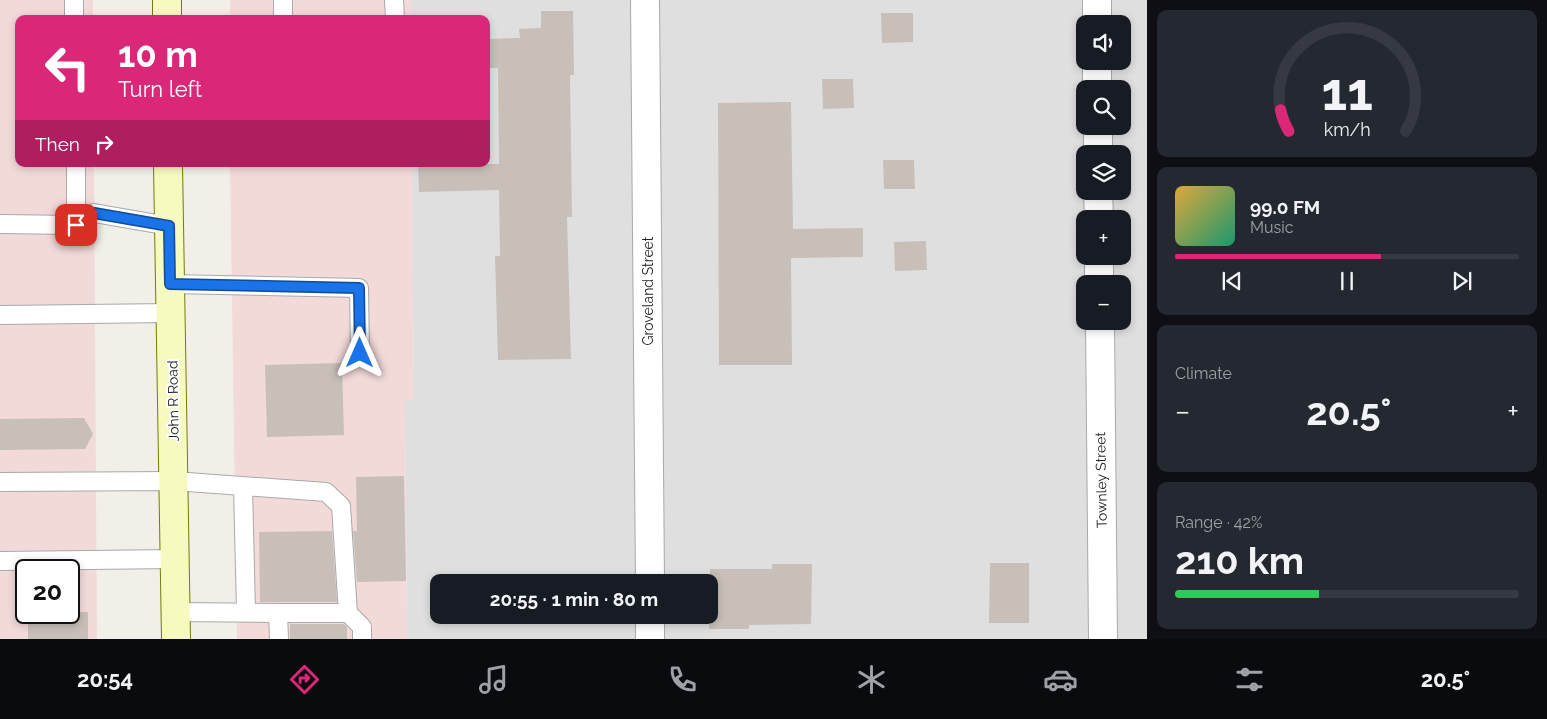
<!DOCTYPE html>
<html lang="en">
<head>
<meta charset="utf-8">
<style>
	body { margin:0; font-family:Raleway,sans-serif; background:#242831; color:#f1f3f6; height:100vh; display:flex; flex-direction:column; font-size:19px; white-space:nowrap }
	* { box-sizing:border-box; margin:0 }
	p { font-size:16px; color:#9ea1a6 }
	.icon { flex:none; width:28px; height:28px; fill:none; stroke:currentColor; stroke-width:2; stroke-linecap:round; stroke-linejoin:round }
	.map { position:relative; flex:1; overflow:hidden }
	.drawer { display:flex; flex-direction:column; gap:10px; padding:10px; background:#0d0f14; width:400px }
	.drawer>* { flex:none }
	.top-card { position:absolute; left:15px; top:15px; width:475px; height:152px; border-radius:10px; box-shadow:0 2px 8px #0003; background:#db2777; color:#fff; overflow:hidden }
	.fabs { position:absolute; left:1076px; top:15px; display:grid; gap:10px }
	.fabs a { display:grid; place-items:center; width:55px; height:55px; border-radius:10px; background:#171b24; box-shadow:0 2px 8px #0003; font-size:25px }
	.speed { position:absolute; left:15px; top:559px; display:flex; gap:10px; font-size:25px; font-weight:700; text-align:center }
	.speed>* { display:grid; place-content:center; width:65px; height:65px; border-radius:50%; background:#171b24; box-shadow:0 2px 8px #0003; line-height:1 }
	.speed .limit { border:2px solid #111; border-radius:8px; background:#fff; color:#111 }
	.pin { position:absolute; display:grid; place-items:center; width:42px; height:42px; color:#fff; margin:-21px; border-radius:10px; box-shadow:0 2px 8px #0006 }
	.me { position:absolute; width:55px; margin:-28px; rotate:0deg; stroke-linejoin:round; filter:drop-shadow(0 0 4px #0008) }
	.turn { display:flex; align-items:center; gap:18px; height:105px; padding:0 20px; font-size:22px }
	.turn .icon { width:65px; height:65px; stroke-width:2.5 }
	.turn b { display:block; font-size:35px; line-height:42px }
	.then { display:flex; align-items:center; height:48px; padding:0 20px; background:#0003; gap:10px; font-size:19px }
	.big { font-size:38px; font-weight:700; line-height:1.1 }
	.drawer .card { flex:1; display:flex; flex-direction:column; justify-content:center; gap:8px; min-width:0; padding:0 18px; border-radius:10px; background:#242831 }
	.drawer .dial { align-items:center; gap:0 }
	.dial svg { height:130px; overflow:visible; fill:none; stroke:#363941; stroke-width:7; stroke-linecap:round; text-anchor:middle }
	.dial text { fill:#f1f3f6; stroke:none }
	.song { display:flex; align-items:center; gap:15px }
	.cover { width:60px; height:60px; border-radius:8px; background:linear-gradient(135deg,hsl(40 70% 55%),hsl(160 70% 35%)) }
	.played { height:5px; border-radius:2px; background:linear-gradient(90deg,#db2777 60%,#363941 60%) }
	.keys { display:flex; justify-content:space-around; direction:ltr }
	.heat { display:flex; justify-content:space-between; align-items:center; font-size:28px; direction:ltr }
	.charge { height:8px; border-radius:4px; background:linear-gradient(90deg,#34c759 42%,#363941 0) }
	.trip { position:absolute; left:430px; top:574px; width:288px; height:50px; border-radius:10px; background:#171b24; box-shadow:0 2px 8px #0003; font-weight:700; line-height:50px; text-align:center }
	.menu { display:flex; height:80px; justify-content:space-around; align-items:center; background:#090b0e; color:#9ea1a6 }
	.menu .icon { width:35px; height:35px }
	.menu .selected { color:#db2777 }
	.menu b { font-size:22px; color:#f1f3f6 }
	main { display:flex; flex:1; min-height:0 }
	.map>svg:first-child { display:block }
	.residential { fill:#e0dfdf; fill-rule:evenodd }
	.commercial { fill:#f2dad9; fill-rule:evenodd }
	.building { fill:#c7bfb8 }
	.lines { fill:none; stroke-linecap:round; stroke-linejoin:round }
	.lane-casing { stroke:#a9a9a9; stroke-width:20 }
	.street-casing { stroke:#a9a9a9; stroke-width:30 }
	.secondary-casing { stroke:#707d05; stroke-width:30 }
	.lane { stroke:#fff; stroke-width:18 }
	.street { stroke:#fff; stroke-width:28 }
	.secondary { stroke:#f7fabf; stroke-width:28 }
	.route-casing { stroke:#114b97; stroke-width:12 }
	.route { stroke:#1a73e8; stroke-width:9 }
	.labels { text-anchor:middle; stroke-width:4; stroke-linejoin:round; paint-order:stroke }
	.street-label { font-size:14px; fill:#222; stroke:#fff }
</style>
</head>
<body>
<main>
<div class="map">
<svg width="1147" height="639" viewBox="0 0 1147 639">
	<rect width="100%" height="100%" fill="#f2efe9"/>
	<path class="residential" d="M411,0h736v639h-740l-2,-238 9,-1 -2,-236h74v-145h-75zM1085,24h37v37h-37zM1085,89h37v37h-37zM1085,154h37v37h-37zM1085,219h37v37h-37zM1085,284h37v37h-37zM439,582h270v33h-270z"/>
	<g class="commercial">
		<path d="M0,0h93v19h-74v145h75l3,475h-97zM26,570h43v42h-43z"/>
		<rect x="230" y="0" width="181" height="19"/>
		<path d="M230,164h182l2,236 -9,1 2,238h-170z"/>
	</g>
	<g class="building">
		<path d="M541,11h32l1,64h-4l2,142h-5l4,142 -73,1 -3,-104h5l-1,-66 -80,2 -1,-28h81l-1,-96h-12v-29l34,-1 -1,-9 22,-1z"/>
		<path d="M881,13h32v29l-31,1z"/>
		<path d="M822,79h31l1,29 -31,1z"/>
		<path d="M791,102l2,127 70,-1v29l-72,1 1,107h-73l-1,-262z"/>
		<path d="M883,160h31l1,29h-31z"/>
		<path d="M926,241l1,29 -32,1 -1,-29z"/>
		<path d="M342,363l2,72 -77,2 -2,-72z"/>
		<path d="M84,418l9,16 -8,15 -85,1v-31z"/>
		<path d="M404,476l2,105 -49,1 -4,-51h4l-1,-54z"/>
		<path d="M332,531l5,71h-77l-1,-70z"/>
		<path d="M990,563h39v60h-40z"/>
		<path d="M772,564h40l-1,60 -62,1v4h-40l1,-60h62z"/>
		<rect x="28" y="612" width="60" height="27"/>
		<path d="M290,624h54l3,3v12h-57z"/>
	</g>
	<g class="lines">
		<g class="lane-casing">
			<g id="lane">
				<path d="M74,0v19"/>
				<path d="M283,0v19"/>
				<path d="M394,0l1,19"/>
				<path d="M76,164v61"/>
				<path d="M0,224l76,1 18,-12 75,13"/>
				<path d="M170,284l189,4 1,65"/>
				<path d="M0,315l171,-2"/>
				<path d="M0,482l174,-1 152,11 15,14 7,107"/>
				<path d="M243,487l3,125"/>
				<path d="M0,561l175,-2"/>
				<path d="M175,612l103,1 1,26"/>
				<path d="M278,613h70l14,14v12"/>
			</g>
		</g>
		<g class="street-casing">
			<g id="street">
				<path d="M645,0l5,582"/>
				<path d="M1097,0v24"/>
				<path d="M1097,61v28"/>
				<path d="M1098,126v28"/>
				<path d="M1098,191l1,28"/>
				<path d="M1099,256v28"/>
				<path d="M1100,321l3,318"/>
				<path d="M650,615v24"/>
			</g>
		</g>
		<g class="secondary-casing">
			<g id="secondary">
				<path d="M167,19v-19"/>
				<path d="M168,164l8,475"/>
			</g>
		</g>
		<use href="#lane" class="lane"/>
		<use href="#street" class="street"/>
		<use href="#secondary" class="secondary"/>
	</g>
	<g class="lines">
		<g class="route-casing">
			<path id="route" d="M76,225l18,-12 75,13 1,58 189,4 1,65"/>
		</g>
		<use href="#route" class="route"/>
	</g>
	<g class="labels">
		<g class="street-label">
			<text transform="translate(648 291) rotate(-90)" y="5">Groveland Street</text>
			<text transform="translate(173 401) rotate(-91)" y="5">John R Road</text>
			<text transform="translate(1101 480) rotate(-91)" y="5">Townley Street</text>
		</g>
	</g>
</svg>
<div class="fabs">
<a><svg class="icon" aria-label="sound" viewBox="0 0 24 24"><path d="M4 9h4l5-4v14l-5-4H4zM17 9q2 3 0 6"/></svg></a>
<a><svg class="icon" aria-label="search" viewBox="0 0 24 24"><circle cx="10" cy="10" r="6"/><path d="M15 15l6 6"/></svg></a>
<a><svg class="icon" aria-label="layers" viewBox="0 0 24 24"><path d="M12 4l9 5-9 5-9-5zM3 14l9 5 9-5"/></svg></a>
<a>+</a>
<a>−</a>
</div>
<div class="speed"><div class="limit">20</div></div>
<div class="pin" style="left:76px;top:225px;background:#d93025"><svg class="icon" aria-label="arrive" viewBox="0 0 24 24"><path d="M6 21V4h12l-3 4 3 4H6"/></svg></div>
<svg class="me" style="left:360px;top:353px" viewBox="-20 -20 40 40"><path d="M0-17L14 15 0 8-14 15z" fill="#1a73e8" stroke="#fff" stroke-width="4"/></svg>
<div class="trip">20:55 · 1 min · 80 m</div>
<div class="top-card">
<div class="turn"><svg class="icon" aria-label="left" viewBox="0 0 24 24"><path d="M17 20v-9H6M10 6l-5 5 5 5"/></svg><div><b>10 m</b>Turn left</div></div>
<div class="then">Then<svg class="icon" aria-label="right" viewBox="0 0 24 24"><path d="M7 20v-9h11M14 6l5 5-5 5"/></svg></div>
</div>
</div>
<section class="drawer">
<div class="card dial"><svg viewBox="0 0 100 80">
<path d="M14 69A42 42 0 1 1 86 69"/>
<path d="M14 69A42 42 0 0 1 9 56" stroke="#db2777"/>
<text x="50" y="56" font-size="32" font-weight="700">11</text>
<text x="50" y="72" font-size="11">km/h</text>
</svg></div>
<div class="card">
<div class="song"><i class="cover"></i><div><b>99.0 FM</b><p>Music</p></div></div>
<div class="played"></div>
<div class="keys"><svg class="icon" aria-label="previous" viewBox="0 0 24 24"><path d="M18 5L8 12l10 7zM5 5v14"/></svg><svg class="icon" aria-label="pause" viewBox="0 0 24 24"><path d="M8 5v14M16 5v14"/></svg><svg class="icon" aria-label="next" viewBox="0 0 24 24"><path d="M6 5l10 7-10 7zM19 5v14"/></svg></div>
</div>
<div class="card"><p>Climate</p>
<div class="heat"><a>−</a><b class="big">20.5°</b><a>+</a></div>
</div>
<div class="card"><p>Range · 42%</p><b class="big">210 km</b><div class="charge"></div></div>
</section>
</main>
<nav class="menu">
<b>20:54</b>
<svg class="icon selected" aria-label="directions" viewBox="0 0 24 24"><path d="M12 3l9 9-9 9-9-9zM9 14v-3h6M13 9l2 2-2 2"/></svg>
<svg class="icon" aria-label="music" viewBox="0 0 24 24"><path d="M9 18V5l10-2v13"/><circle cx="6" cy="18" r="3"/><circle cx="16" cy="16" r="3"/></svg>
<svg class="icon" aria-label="phone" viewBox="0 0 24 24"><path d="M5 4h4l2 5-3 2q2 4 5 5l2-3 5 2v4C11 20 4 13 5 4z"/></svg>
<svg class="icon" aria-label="climate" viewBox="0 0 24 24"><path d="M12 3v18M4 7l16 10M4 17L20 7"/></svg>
<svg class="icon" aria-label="car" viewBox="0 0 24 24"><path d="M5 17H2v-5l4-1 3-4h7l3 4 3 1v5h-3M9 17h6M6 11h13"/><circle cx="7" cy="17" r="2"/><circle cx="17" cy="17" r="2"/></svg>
<svg class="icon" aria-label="filters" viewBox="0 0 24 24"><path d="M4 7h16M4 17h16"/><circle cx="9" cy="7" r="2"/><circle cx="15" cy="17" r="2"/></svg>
<b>20.5°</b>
</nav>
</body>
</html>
